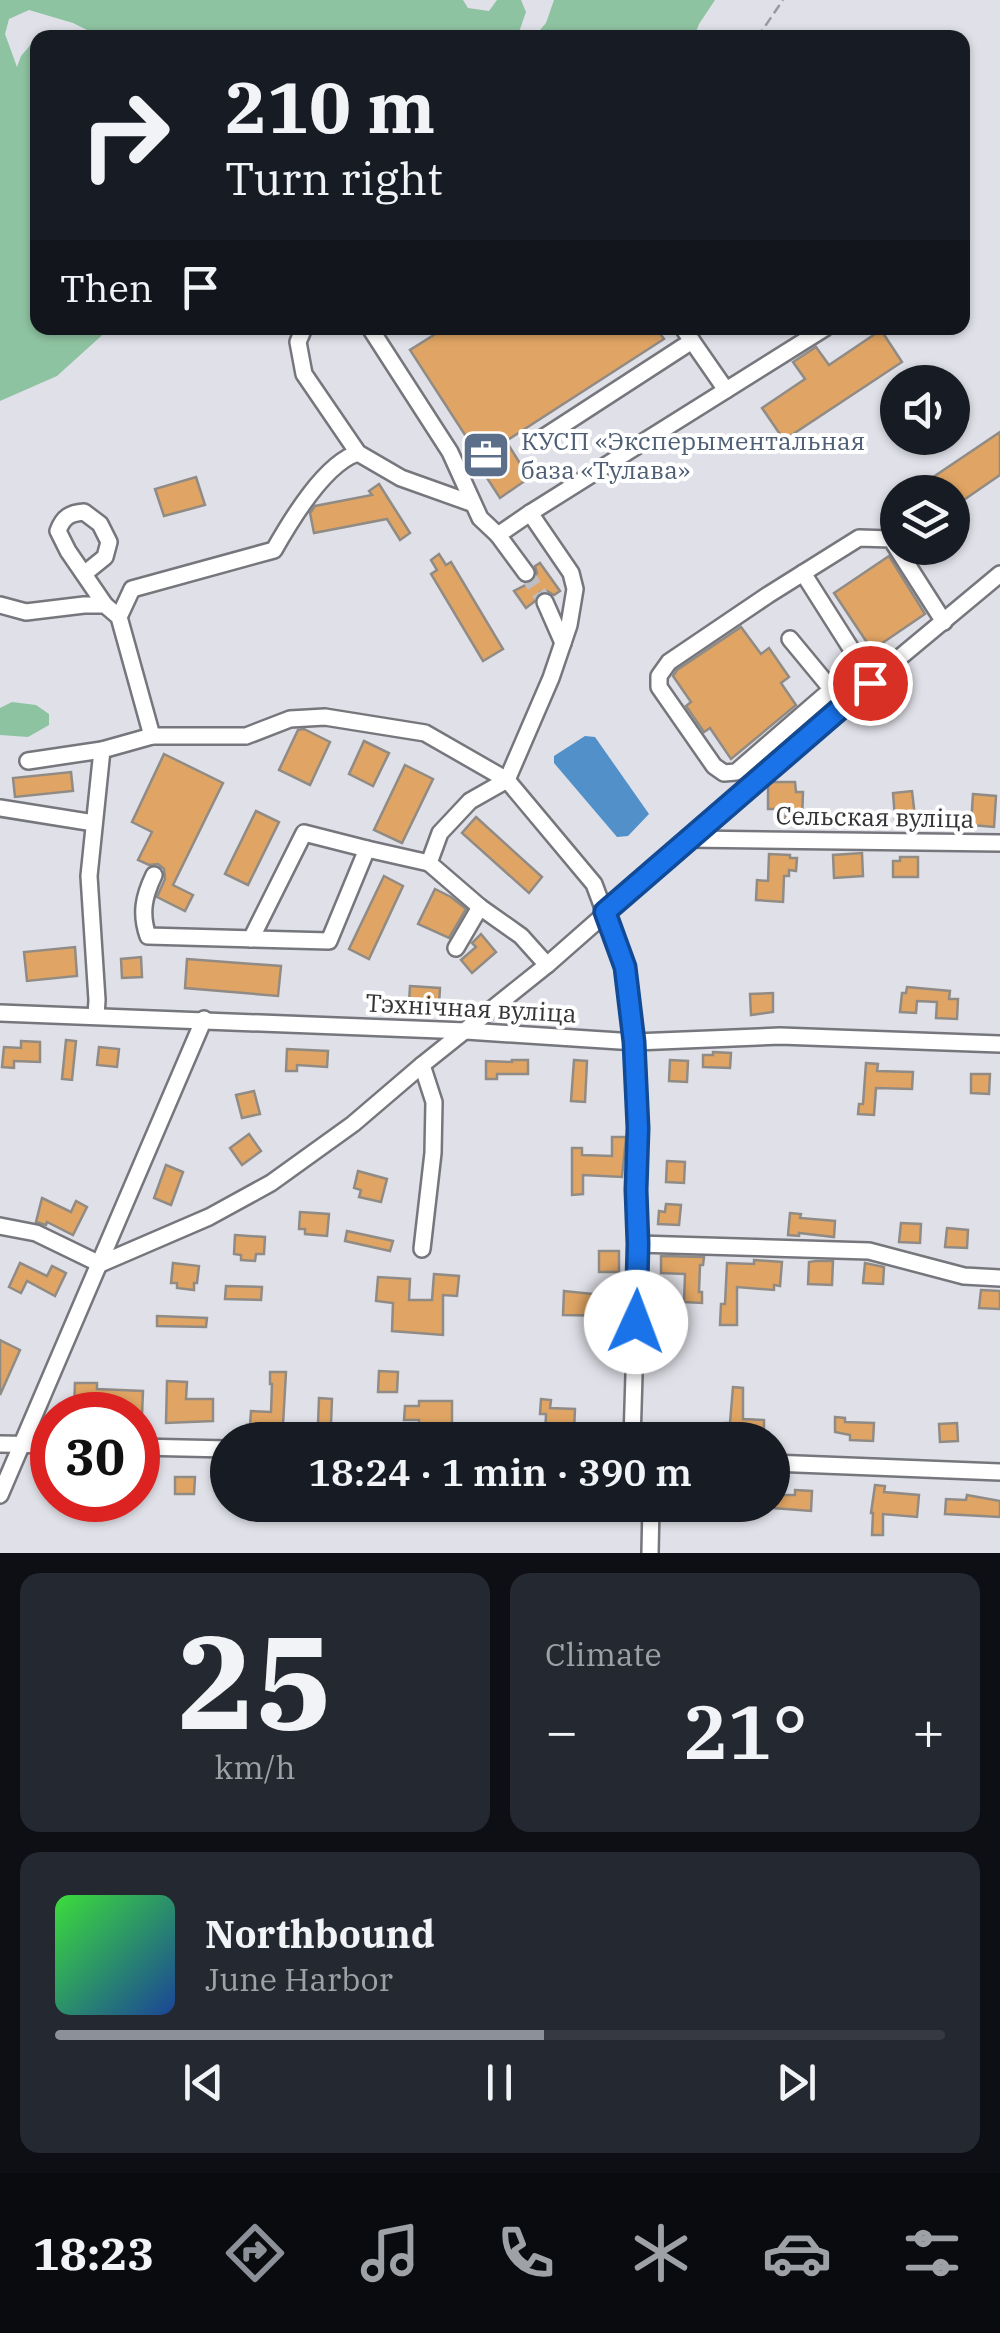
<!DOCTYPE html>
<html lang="en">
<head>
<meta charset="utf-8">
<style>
	body { margin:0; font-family:"IBM Plex Serif",serif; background:#242831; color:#f1f3f6; height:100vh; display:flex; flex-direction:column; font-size:38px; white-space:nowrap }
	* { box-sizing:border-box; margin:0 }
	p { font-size:32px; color:#9ea1a6 }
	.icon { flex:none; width:55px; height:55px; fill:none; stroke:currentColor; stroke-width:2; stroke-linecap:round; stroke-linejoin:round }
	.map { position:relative; height:1553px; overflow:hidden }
	.drawer { display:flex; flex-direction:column; gap:20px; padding:20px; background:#0d0f14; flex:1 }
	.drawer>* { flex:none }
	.guide { position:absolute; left:30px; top:30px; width:940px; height:305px; border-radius:20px; box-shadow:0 2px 8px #0004; background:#171b24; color:#f1f3f6; overflow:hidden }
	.tools { position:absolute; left:880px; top:365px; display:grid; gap:20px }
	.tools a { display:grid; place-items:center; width:90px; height:90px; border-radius:50%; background:#171b24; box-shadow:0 2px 8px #0004; font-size:50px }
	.speed { position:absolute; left:30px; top:1392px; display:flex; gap:20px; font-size:50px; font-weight:700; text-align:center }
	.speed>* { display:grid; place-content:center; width:130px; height:130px; border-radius:50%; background:#171b24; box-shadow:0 2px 8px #0004; line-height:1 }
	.speed .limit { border:15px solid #d22; background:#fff; color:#111 }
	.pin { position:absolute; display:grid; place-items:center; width:85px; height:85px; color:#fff; margin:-42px; border:5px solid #fff; border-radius:50%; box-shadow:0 2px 10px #0007 }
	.me { position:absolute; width:110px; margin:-55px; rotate:2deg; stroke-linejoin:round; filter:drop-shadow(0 0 8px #0008) }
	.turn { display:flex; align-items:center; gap:35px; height:210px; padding:0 30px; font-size:45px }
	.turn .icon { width:130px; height:130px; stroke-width:2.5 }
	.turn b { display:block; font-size:70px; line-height:85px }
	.then { display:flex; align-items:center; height:95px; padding:0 30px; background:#0003; gap:20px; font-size:38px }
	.big { font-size:75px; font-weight:600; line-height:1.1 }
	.drawer .tile { flex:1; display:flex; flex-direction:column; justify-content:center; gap:15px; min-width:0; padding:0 35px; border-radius:20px; background:#242831 }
	.drawer .dial { align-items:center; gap:0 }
	.dial b { font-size:130px; line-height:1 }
	.song { display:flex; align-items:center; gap:30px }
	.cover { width:120px; height:120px; border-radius:15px; background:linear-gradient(135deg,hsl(120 70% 55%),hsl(220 70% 35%)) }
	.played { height:10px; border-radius:5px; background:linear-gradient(90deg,#8c9099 55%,#363941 55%) }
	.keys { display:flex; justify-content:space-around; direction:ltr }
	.heat { display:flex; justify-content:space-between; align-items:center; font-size:55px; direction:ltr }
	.drawer .tiles { flex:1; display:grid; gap:20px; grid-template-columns:1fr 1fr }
	.tile:last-child { grid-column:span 2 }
	.trip { position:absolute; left:210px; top:1422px; width:580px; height:100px; border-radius:50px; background:#171b24; box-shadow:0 2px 8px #0004; font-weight:600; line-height:100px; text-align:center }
	.menu { display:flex; height:160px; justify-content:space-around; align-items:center; background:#090b0e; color:#9ea1a6 }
	.menu .icon { width:70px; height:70px }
	.menu .current { color:#8c9099 }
	.menu b { font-size:45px; color:#f1f3f6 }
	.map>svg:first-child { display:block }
	.green { fill:#8ec3a1 }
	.water { fill:#5190c8 }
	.building { fill:#e0a564; stroke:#918b85; stroke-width:2.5 }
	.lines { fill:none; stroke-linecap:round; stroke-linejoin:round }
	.minor-tunnel { stroke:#bebec5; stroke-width:15; stroke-dasharray:15 8; stroke-linecap:butt }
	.minor-casing { stroke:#76767d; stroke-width:20 }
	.path { stroke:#99999f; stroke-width:2.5; stroke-dasharray:10 5; stroke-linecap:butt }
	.minor { stroke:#fff; stroke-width:15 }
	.route-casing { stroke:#114b97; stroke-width:25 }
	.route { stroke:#1a73e8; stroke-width:18 }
	.labels { text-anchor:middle; stroke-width:8; stroke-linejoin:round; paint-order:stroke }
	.service-label { font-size:25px; fill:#4e5e75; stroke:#fff; text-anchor:start }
	.street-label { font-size:25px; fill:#343437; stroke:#fff }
</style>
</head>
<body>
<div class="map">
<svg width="1000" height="1553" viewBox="0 0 1000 1553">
	<rect width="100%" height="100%" fill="#e0e0e8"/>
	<g class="green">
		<path d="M0,0h463l5,8 21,3 8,-11h24l5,12 -7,20 -6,6h-410l-30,-15 -44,-13 -20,9 -4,15 12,33 4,-11 12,-14h4v71l-5,-3 6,15v203h72l-53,48 -57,25z"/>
		<path d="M554,0h161l-16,24 -5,13h-160l12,-14z"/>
		<path d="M12,702l24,3 13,9v11l-21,12 -28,-2v-27z"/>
	</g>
	<path class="water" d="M585,736l10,1 54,77 -21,22 -11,1 -63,-74v-7z"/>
	<g class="building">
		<path d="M445,328h211l8,11 -158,102 23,37 -29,20 -24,-37 4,-3 -70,-108z"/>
		<path d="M881,330l21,32 -118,78 -22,-32 43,-29 -12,-17 23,-15 13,18z"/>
		<path d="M1000,432v43l-48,33v-16h-41z"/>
		<path d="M196,477l9,28 -41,11 -9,-27z"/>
		<path d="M379,484l31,49 -10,7 -13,-21 -73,14 -4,-20 5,-7 57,-11 -3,-4z"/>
		<path d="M439,554l7,11 5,-3 52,87 -20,12 -52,-87 6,-4 -6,-10z"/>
		<path d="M889,556l36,58 -53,36 -38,-57z"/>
		<path d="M540,563l20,28 -6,4 -7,-4 -7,1 -6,10 -8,6 -12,-17 19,-10 4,-8 -2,-7z"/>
		<path d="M741,627l20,27 8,-6 20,29 -8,6 15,22 -65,54 -21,-31 -6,4 -18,-26 5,-4 -18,-26 4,-6z"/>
		<path d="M304,729l26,13 -20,43 -31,-15 19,-40z"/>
		<path d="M364,741l25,12 -16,33 -24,-12z"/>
		<path d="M164,754l59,29 -50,102 20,10 -8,16 -28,-14 8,-18 -1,-10 -6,-5 -9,1 -11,-5 14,-28 -20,-10z"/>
		<path d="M405,765l28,14 -31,64 -28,-13z"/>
		<path d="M71,772l2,19 -58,6 -2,-19z"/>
		<path d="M772,782h23l1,10h7l-1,30 -17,1 1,-14h-18v-24z"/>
		<path d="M912,791l3,26 -20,2 -2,-26z"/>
		<path d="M973,794l23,2 -2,31 -23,-2z"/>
		<path d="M256,811l23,11 -31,63 -23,-11z"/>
		<path d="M476,817l66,60 -13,16 -67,-60z"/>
		<path d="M862,853l1,23 -29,2 -1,-23z"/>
		<path d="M769,854l21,1v3h7l-1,13 -7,-1v6h-5l-1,26 -27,-2 1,-20 11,1z"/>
		<path d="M900,857h18v20h-25v-16h7z"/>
		<path d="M384,876l19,10 -34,73 -20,-10z"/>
		<path d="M435,889l16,8 15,12 -17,29 -31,-14z"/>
		<path d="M481,934l15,18 -24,21 -11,-13 15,-13 -4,-4z"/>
		<path d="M75,947l2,29 -50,5 -3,-29z"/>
		<path d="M141,957l1,20 -20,1 -1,-19z"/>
		<path d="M187,959l94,7 -3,30 -93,-8z"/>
		<path d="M410,986l30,2 -1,16 -30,-2z"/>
		<path d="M907,987l43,4 -1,8h9l-1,20 -21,-1 1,-16 -20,-1 -1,12 -16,-1 2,-19h4z"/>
		<path d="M773,993v19l-22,3 -1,-21z"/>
		<path d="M66,1040l10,1 -4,39 -10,-1z"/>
		<path d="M21,1041l19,1v20l-26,-1v7l-12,-1 2,-20 17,1z"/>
		<path d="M99,1047l20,2 -2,18 -20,-2z"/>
		<path d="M287,1049l41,2 -1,16 -30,-2v6h-11z"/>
		<path d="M713,1052l18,1 -1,15 -27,-1v-12h10z"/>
		<path d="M512,1060h16v14h-31v5h-11v-18l26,1z"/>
		<path d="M574,1060l13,1 -2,41 -14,-1z"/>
		<path d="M670,1060l18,1 -1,21 -18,-1z"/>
		<path d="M866,1063l12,1 -1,7 36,1 -1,17 -36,-1 -2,27 -16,-1 1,-10h4z"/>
		<path d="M971,1074h19l-1,20 -18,-1z"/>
		<path d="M254,1091l6,23 -18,4 -6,-23z"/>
		<path d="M249,1134l12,17 -19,14 -12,-17z"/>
		<path d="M612,1137h14l-4,40 -39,-2v19l-11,1v-47h10v7l30,1z"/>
		<path d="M667,1161l18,1 -1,21 -18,-1z"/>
		<path d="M166,1165l17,7 -12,33 -17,-7z"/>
		<path d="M358,1171l29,8 -6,23 -22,-5 2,-7 -7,-2z"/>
		<path d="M42,1198l29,14 5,-11 11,6 -14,28 -26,-13 -1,3 -10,-3z"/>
		<path d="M666,1204l15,1 -2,20 -21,-1 1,-13 6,1z"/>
		<path d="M300,1212l29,2 -2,22 -22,-2v-5h-6z"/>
		<path d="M790,1213l11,1 -1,4 35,3 -1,16 -35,-4v3l-11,-1z"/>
		<path d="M901,1223l20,1 -1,19 -21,-1z"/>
		<path d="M947,1228l21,2 -1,18 -22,-1z"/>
		<path d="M347,1231l46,10 -3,10 -45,-10z"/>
		<path d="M235,1235l30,2 -1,17h-8l-1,7 -14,-1v-5l-7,-1z"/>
		<rect x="599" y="1251" width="20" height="21"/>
		<path d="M661,1256l43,1 -1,8h-3l-1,27h3v11l-18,-1 1,-28 -24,-1z"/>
		<path d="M754,1260l28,2 -2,24 -6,-1v5l-37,-3v38h-17l1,-21h4l2,-41 27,1z"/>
		<path d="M816,1261h17l-1,24 -24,-1 1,-22z"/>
		<path d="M20,1263l27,13 5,-10 14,7 -11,23 -28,-15 -6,12 -12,-6z"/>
		<path d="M173,1263l26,3 -2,17h-3v7l-17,-2v-5h-6z"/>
		<path d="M865,1263l19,4 -1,17 -20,-1z"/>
		<path d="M434,1274l25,2 -2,20 -14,-1v40l-51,-4 1,-28 -17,-2 2,-24 32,2 -1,21h23z"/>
		<path d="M226,1286l36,1 -1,13 -36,-1z"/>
		<path d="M981,1290l19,1v18l-21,-1z"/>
		<path d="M564,1291l39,4 -1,6 13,1 -1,14 -51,-1z"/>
		<path d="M658,1296l17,1 -1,21 -17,-1z"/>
		<path d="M157,1316l50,2 -1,9 -49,-1z"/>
		<path d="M0,1340l20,10 -20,45z"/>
		<path d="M379,1371l19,1 -1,20h-19z"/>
		<path d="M270,1372h16l-3,53 -23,-1v2h-10l1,-15 20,1 1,-28h-2z"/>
		<path d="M167,1381l20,1 -1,17h27v22l-47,2z"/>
		<path d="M75,1383h22v6l46,2 -1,24h-20l1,-4 -49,-3z"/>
		<path d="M733,1387l10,1v31l21,1v20h-39v-17h5z"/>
		<path d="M319,1398l13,1 -1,25h-13z"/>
		<path d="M541,1399l10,1 -1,8 25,1 -1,21h-17v7h-12l1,-23h-6z"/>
		<path d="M419,1401h33v24h-33v-5h-15l1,-14h14z"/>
		<path d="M835,1417l10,1v4l29,1 -1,18 -23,-1v-5l-15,-3z"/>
		<path d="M957,1423l1,18 -18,1 -1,-18z"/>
		<path d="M175,1477h20l-1,17h-19z"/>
		<path d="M875,1485l10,1 -1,6 35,3 -2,22 -34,-3v21h-11l1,-22h-2z"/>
		<path d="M795,1490l17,1 -1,20 -38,-3v-13h22z"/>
		<path d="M967,1495l33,6v16l-55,-3 1,-15 20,1z"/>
	</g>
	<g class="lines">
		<path class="minor-tunnel" d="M526,573l19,29"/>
		<g class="minor-casing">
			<g id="minor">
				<path d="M304,328l-6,14 6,32 54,79 43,25 70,25"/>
				<path d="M370,328l80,124 30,66 18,17"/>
				<path d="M683,328l43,62"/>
				<path d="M541,439l151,-98"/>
				<path d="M526,573l-28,-38 32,-22"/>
				<path d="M84,574l21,-17 4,-15 -9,-18 -16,-12c-14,1 -21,5 -26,19l10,20 37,54"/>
				<path d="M545,602l18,41"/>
				<path d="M0,605l26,7 58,-7h21l14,12 33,119"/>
				<path d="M119,617l13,-28 142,-39c17,-30 51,-87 84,-97"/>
				<path d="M790,639l43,52 29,-25 -59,-93"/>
				<path d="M845,703l-12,-12 -8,4 -89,77 -12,1 -10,-7 -55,-79v-11l10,-14 99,-67 91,-57 32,1 53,83"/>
				<path d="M28,761l74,-11 50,-14h94l44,-17 35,-2 100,16 82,47 87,104 31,83 10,75 3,86 -2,62 2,54 -6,196"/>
				<path d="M0,808l94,15"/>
				<path d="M689,839l311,4"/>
				<path d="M154,875c-10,21 -14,38 -6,61l181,5 38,-92 62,14"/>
				<path d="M480,907l-51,-44 11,-30 30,-32 37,-21 44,-102 18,-53 6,-36 -4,-16 -41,-60 295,-185"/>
				<path d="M251,939l53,-106 63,16"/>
				<path d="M456,948l24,-41 41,29 26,29"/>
				<path d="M0,1013l466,18 169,11 145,-6 220,8"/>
				<path d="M96,1016l1,-16 -8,-124 13,-126"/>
				<path d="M0,1226l36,7 64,31"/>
				<path d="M638,1244l231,7 95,25 36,2"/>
				<path d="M422,1249l11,-96 1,-51 -12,-37"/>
				<path d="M100,1264l109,-47 62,-34 82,-59 69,-59 125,-100 298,-262 155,-129"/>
				<path d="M0,1444l52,1"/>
				<path d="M138,1447l90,2"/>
				<path d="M772,1463l228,9"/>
				<path d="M0,1495l204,-476"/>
				<path d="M650,1553l1,-48"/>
			</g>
		</g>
		<path class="path" d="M757,38l26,-38"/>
		<use href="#minor" class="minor"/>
	</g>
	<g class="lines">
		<g class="route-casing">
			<path id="route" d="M636,1322l2,-78 -2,-54 2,-62 -4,-86 -9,-75 -20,-55 265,-229"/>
		</g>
		<use href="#route" class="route"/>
	</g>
	<defs>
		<g id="office-square" transform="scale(2.5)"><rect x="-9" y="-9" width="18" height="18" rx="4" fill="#5c6f8a" stroke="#fff"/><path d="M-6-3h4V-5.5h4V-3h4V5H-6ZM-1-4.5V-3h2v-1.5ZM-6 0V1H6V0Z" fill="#fff"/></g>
	</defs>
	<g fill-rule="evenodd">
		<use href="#office-square" x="486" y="455"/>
	</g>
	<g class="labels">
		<g class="service-label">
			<text x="521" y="450">КУСП «Эксперыментальная<tspan x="521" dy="29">база «Тулава»</tspan></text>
		</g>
		<g class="street-label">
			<text transform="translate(875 817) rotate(1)" y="9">Сельская вуліца</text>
			<text transform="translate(471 1008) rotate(3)" y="9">Тэхнічная вуліца</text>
		</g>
	</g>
</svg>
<div class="tools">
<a><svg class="icon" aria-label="sound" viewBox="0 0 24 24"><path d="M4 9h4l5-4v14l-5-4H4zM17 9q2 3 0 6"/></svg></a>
<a><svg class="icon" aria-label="layers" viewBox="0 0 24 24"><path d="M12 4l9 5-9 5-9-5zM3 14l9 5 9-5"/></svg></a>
</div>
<div class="speed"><div class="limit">30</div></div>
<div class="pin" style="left:870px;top:683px;background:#d93025"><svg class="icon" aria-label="arrive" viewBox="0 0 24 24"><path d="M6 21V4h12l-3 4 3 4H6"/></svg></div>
<svg class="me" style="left:636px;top:1322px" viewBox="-20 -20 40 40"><circle r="19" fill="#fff"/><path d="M0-13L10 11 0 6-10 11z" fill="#1a73e8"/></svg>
<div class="trip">18:24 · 1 min · 390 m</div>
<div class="guide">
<div class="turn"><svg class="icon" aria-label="right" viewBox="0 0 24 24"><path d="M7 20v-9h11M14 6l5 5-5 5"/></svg><div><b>210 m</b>Turn right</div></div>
<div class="then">Then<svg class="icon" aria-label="arrive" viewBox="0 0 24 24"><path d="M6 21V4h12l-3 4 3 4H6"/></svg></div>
</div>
</div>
<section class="drawer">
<div class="tiles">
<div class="tile dial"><b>25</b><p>km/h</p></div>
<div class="tile"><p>Climate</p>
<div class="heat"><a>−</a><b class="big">21°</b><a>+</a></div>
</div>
<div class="tile">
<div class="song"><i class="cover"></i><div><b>Northbound</b><p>June Harbor</p></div></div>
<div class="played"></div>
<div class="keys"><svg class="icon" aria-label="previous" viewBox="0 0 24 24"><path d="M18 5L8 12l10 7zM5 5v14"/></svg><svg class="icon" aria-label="pause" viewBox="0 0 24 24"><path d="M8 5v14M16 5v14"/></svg><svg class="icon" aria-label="next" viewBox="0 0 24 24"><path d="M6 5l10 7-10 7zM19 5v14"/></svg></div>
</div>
</div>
</section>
<nav class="menu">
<b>18:23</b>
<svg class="icon current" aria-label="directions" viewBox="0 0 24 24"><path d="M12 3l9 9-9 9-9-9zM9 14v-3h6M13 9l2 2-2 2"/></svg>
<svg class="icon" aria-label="music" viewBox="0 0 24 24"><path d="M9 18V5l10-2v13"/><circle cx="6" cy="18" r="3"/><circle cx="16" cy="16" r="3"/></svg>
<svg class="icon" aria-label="phone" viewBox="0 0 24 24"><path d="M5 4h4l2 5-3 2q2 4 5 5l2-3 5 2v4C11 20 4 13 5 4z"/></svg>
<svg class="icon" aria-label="climate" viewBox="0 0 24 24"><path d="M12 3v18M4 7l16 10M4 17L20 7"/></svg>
<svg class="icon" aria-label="car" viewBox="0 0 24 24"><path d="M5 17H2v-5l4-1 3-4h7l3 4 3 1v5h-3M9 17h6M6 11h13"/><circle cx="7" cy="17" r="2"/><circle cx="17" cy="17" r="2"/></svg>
<svg class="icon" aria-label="filters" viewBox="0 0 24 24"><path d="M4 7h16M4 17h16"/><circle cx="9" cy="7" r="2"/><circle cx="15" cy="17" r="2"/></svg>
</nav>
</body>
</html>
